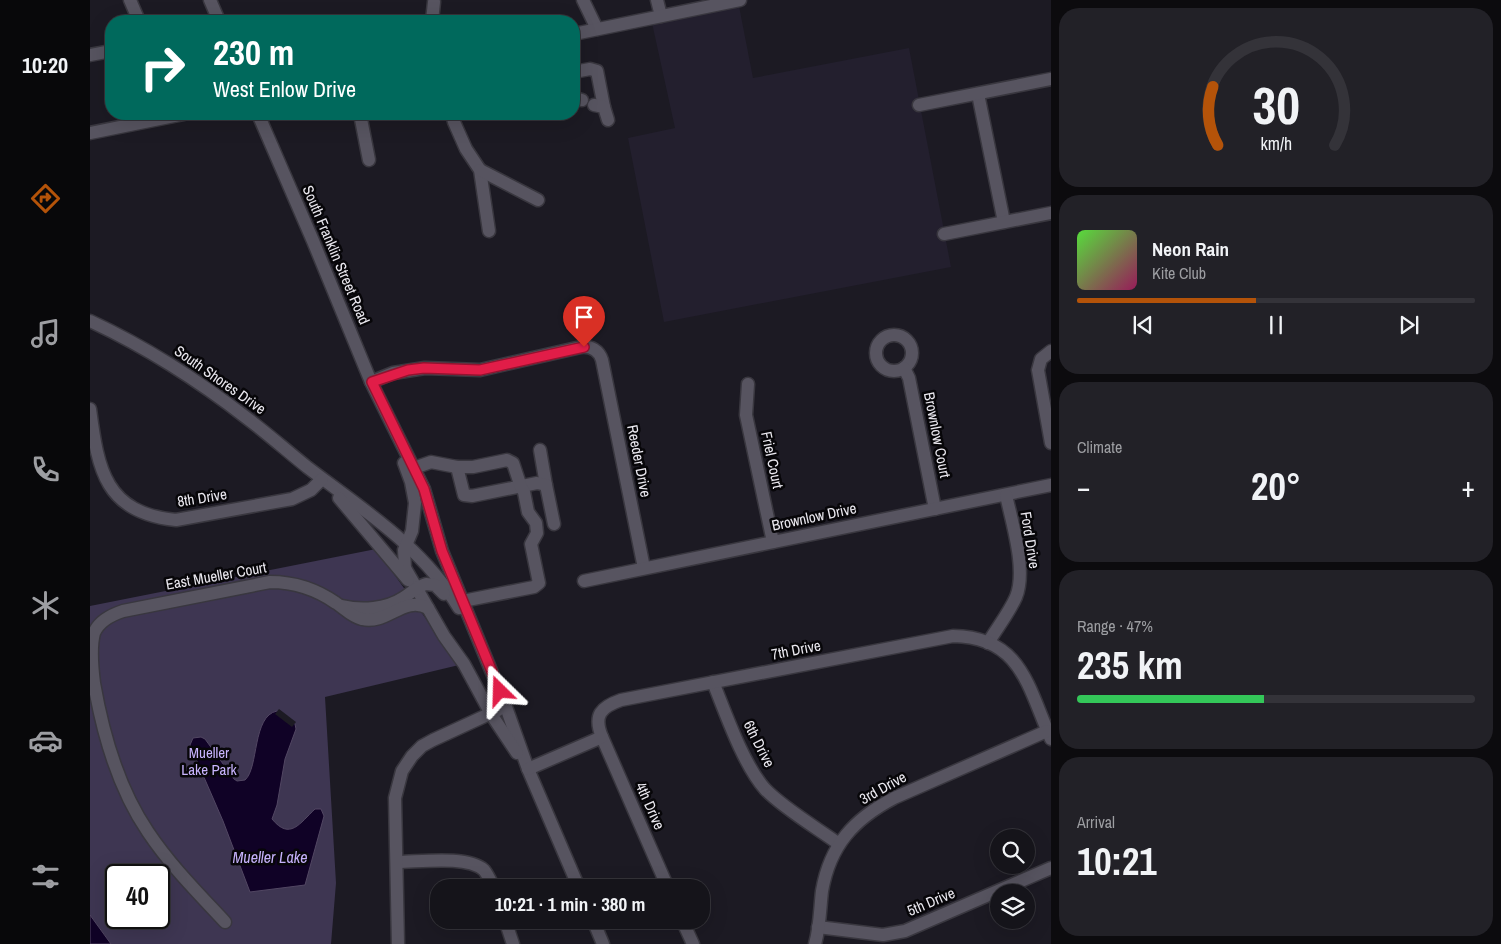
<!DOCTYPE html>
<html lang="en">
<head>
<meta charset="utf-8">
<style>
	body { margin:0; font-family:"Archivo Narrow",sans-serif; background:#222127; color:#f1f3f6; height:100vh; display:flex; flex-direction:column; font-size:19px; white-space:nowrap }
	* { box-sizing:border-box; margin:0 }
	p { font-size:16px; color:#9d9ea2 }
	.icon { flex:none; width:28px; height:28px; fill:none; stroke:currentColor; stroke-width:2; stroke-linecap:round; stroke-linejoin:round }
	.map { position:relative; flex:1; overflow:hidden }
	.drawer { display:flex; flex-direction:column; gap:8px; padding:8px; background:#0c0b0e; width:450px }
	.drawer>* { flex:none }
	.hud { position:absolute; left:15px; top:15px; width:475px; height:105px; border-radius:20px; box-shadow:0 5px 20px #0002,0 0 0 1px #343339; background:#00695c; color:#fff; overflow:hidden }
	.buttons { position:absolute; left:900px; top:829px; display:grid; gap:10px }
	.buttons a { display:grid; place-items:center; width:45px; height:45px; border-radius:50%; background:#15141a; box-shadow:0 5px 20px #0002,0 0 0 1px #343339; font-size:25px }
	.speed { position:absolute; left:15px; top:864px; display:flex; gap:10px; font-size:25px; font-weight:700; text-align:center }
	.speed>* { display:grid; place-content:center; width:65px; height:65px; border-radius:50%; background:#15141a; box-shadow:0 5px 20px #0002,0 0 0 1px #343339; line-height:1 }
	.speed .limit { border:2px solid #111; border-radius:8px; background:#fff; color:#111 }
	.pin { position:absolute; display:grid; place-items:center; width:42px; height:42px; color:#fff; margin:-51px -21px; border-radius:50% 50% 50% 0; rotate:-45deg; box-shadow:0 0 5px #0007 }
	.pin .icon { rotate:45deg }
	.me { position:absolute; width:55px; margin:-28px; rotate:338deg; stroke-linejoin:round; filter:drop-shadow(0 0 4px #0008) }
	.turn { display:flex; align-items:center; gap:18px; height:105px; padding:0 25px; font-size:22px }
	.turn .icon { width:65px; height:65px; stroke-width:2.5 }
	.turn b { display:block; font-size:35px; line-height:42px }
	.big { font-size:38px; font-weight:800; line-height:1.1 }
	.drawer .widget { flex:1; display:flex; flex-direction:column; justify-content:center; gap:8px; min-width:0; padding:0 18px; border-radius:20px; background:#222127 }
	.drawer .dial { align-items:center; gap:0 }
	.dial svg { height:130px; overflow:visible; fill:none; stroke:#343339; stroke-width:7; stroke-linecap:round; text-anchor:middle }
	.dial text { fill:#f1f3f6; stroke:none }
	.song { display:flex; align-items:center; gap:15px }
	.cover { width:60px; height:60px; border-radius:8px; background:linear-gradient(135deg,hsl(110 70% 55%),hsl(330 70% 35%)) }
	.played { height:5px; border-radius:2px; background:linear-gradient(90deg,#b45309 45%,#343339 45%) }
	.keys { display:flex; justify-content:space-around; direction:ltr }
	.heat { display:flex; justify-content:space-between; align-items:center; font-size:28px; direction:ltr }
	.charge { height:8px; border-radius:4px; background:linear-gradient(90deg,#34c759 47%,#343339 0) }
	.trip { position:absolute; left:340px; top:879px; width:280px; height:50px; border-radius:20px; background:#15141a; box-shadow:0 5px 20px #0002,0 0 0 1px #343339; font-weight:800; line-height:50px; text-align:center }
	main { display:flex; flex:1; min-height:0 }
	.tabs { display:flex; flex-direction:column; width:90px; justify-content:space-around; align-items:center; background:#08080a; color:#9d9ea2 }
	.tabs .icon { width:35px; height:35px }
	.tabs .current { color:#b45309 }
	.tabs b { font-size:22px; color:#f1f3f6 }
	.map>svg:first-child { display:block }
	.built { fill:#231f2e }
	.green { fill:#3e3652; fill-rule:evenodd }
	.water { fill:#100226; stroke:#524763 }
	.pier { fill:#1c1a23 }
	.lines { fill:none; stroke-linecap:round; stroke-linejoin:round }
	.minor-casing { stroke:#39373f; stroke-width:15 }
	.minor { stroke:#575460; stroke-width:12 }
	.route-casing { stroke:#92132f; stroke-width:12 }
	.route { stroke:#e11d48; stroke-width:9 }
	.labels { text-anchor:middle; stroke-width:5; stroke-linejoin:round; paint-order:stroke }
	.street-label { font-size:15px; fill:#ebe9f0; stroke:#070609 }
	.park-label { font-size:15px; fill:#c8b4fd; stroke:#070609 }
	.water-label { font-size:16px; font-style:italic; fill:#c5b1fa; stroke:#070609 }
</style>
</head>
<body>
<main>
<nav class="tabs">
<b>10:20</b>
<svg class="icon current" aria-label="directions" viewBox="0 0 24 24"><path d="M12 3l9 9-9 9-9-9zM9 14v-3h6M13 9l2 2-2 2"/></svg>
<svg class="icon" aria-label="music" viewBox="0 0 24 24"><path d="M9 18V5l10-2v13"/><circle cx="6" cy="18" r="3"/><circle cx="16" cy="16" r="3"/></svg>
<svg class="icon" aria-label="phone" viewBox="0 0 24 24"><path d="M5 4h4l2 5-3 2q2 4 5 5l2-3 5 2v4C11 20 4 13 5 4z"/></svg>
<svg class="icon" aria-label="climate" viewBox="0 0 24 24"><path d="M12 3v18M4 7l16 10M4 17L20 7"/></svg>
<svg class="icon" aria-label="car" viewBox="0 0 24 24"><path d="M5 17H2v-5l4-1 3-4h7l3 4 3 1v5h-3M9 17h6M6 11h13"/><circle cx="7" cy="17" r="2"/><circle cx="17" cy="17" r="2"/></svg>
<svg class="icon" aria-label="filters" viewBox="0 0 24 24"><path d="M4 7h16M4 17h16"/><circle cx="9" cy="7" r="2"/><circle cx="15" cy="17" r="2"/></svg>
</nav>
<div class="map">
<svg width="961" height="944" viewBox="0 0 961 944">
	<rect width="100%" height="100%" fill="#1c1a23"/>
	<path class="built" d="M649,6l14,72 156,-30 42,219 -287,55 -36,-184 47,-10 -23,-105z"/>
	<path class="green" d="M286,549l83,116 -134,32 11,186 -5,61h-220l-21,-29v-309zM26,875h43v43h-43z"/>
	<g class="water">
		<path d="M187,711l18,13 1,5 -11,30 -8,46 -5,14c18,22 28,4 43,-10h6l3,7 -19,69 -55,7 -27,-71 -33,-76 3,-7 8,-1 4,2 29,40 3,2 8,-1c14,-12 7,-64 32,-69z"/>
		<path d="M0,915l21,29h-21z"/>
	</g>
	<path class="pier" d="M189,709l17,13 -4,5 -17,-13z"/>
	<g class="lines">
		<g class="minor-casing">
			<g id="minor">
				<path d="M40,0l9,21"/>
				<path d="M120,0l9,21"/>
				<path d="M493,0l14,29"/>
				<path d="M567,0l4,16"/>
				<path d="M342,21l2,-19"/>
				<path d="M484,34l166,-34"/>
				<path d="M0,55l21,-4"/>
				<path d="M484,72l16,-3 7,2 7,36"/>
				<path d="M888,94l26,128"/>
				<path d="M484,98l8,2"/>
				<path d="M504,105l10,2 4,13"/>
				<path d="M829,105l132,-26"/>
				<path d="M168,114l55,127 58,141 53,107 18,62 64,156 22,62 51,119"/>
				<path d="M270,114l9,46"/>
				<path d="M362,114l2,8 12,27 14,21 9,61"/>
				<path d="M0,133l94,-19"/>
				<path d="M390,170l58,30"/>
				<path d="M854,234l107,-21"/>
				<path d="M0,321c56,26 109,60 158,98 20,15 39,32 59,48 55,42 116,80 152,141"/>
				<circle cx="804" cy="353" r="18"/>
				<path d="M961,351l-10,8 -3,11 13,73"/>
				<path d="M814,368l5,10 26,131"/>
				<path d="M281,382l22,-9 32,-5 55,2 101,-23c10,-1 18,3 21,13l42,208"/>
				<path d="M658,384l-2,31 27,127"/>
				<path d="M0,409c8,61 15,104 86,111l116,-21 19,-9 11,-11"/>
				<path d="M450,450l6,35"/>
				<path d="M314,463l7,19 4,21 -3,28 -8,19 1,18 39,68 20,28 27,50 26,39"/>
				<path d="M367,467l7,28 8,1 65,-13 9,2 8,39"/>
				<path d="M324,468l17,-6 26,5h16l34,-7 6,3 8,24 3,5 4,20 8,11 1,10 -6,11 8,39 -5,4 -71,14"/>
				<path d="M249,498l69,82"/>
				<path d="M494,581l467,-96"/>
				<path d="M252,606c20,5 44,3 61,-8 8,-5 15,-12 23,-14l9,1 9,9"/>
				<path d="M898,643c9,-15 21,-30 28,-46 11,-27 -4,-74 -10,-102"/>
				<path d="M623,682c13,32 30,82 52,107 18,19 52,39 74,55"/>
				<path d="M512,737l66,151"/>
				<path d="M438,769l74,-32c-9,-22 -1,-30 19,-37l332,-64c69,1 75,52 98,103"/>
				<path d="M308,862c21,0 69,-7 86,8 4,5 7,12 10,18"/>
				<path d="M415,920l8,24"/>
				<path d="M503,920l10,24"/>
				<path d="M592,920l11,24"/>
				<path d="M135,922c-27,-29 -55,-57 -77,-90 -30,-44 -45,-97 -54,-149 -2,-16 -4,-35 0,-50 5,-12 17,-18 29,-22l147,-29c25,0 46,7 66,21 8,5 16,14 26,16 25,6 42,-24 66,-11"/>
				<path d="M728,927l65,8 22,-4 146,-63"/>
				<path d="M308,944l-3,-146 7,-27 10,-15 10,-10 11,-6 65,-30"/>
				<path d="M725,944c5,-17 5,-36 7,-53 8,-46 32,-72 72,-93l153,-67"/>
			</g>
		</g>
		<use href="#minor" class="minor"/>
	</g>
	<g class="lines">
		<g class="route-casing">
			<path id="route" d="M410,691l-58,-140 -18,-62 -52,-107 36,-12 16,-2 56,2 104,-23"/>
		</g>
		<use href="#route" class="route"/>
	</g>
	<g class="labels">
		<g class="street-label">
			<text transform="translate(246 255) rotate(67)" y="5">South Franklin Street Road</text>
			<text transform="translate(130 380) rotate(35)" y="5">South Shores Drive</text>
			<text transform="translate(847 435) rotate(79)" y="5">Brownlow Court</text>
			<text transform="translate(682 460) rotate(78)" y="5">Friel Court</text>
			<text transform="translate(549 461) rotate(79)" y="5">Reeder Drive</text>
			<text transform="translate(112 498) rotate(-9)" y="5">8th Drive</text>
			<text transform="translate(724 517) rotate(-12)" y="5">Brownlow Drive</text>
			<text transform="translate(940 540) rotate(81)" y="5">Ford Drive</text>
			<text transform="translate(126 576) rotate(-10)" y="5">East Mueller Court</text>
			<text transform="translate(706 650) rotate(-11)" y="5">7th Drive</text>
			<text transform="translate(669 744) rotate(63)" y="5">6th Drive</text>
			<text transform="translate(793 788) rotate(-29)" y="5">3rd Drive</text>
			<text transform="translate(560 806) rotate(66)" y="5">4th Drive</text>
			<text transform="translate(841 902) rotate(-23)" y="5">5th Drive</text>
		</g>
		<g class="park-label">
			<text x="119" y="758">Mueller<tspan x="119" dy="17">Lake Park</tspan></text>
		</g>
		<g class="water-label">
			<text x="180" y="863">Mueller Lake</text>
		</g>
	</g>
</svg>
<div class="buttons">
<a><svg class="icon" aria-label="search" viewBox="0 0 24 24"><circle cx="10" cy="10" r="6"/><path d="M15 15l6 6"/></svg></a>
<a><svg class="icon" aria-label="layers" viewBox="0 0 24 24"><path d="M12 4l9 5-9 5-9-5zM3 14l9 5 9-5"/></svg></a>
</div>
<div class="speed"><div class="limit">40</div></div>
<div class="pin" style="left:494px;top:347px;background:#d93025"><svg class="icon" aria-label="arrive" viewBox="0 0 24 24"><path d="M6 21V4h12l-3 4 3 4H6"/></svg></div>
<svg class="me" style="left:410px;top:691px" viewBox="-20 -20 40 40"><path d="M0-17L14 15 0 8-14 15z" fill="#e11d48" stroke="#fff" stroke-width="4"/></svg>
<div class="trip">10:21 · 1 min · 380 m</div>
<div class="hud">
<div class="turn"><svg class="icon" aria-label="right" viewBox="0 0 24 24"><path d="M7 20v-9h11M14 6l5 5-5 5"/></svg><div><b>230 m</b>West Enlow Drive</div></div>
</div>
</div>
<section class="drawer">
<div class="widget dial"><svg viewBox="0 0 100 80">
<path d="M14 69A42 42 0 1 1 86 69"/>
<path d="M14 69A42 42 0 0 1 11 33" stroke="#b45309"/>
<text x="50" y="56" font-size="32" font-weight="700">30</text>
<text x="50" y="72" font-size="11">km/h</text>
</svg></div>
<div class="widget">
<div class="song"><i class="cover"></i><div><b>Neon Rain</b><p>Kite Club</p></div></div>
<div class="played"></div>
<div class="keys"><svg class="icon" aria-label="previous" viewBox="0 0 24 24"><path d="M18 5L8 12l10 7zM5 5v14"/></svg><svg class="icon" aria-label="pause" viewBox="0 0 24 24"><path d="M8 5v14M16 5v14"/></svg><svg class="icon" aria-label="next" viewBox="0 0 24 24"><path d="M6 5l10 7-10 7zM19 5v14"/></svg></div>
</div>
<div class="widget"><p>Climate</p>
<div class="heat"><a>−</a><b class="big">20°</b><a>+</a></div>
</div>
<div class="widget"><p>Range · 47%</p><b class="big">235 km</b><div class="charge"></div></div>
<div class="widget"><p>Arrival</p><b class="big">10:21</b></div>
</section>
</main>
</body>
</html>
